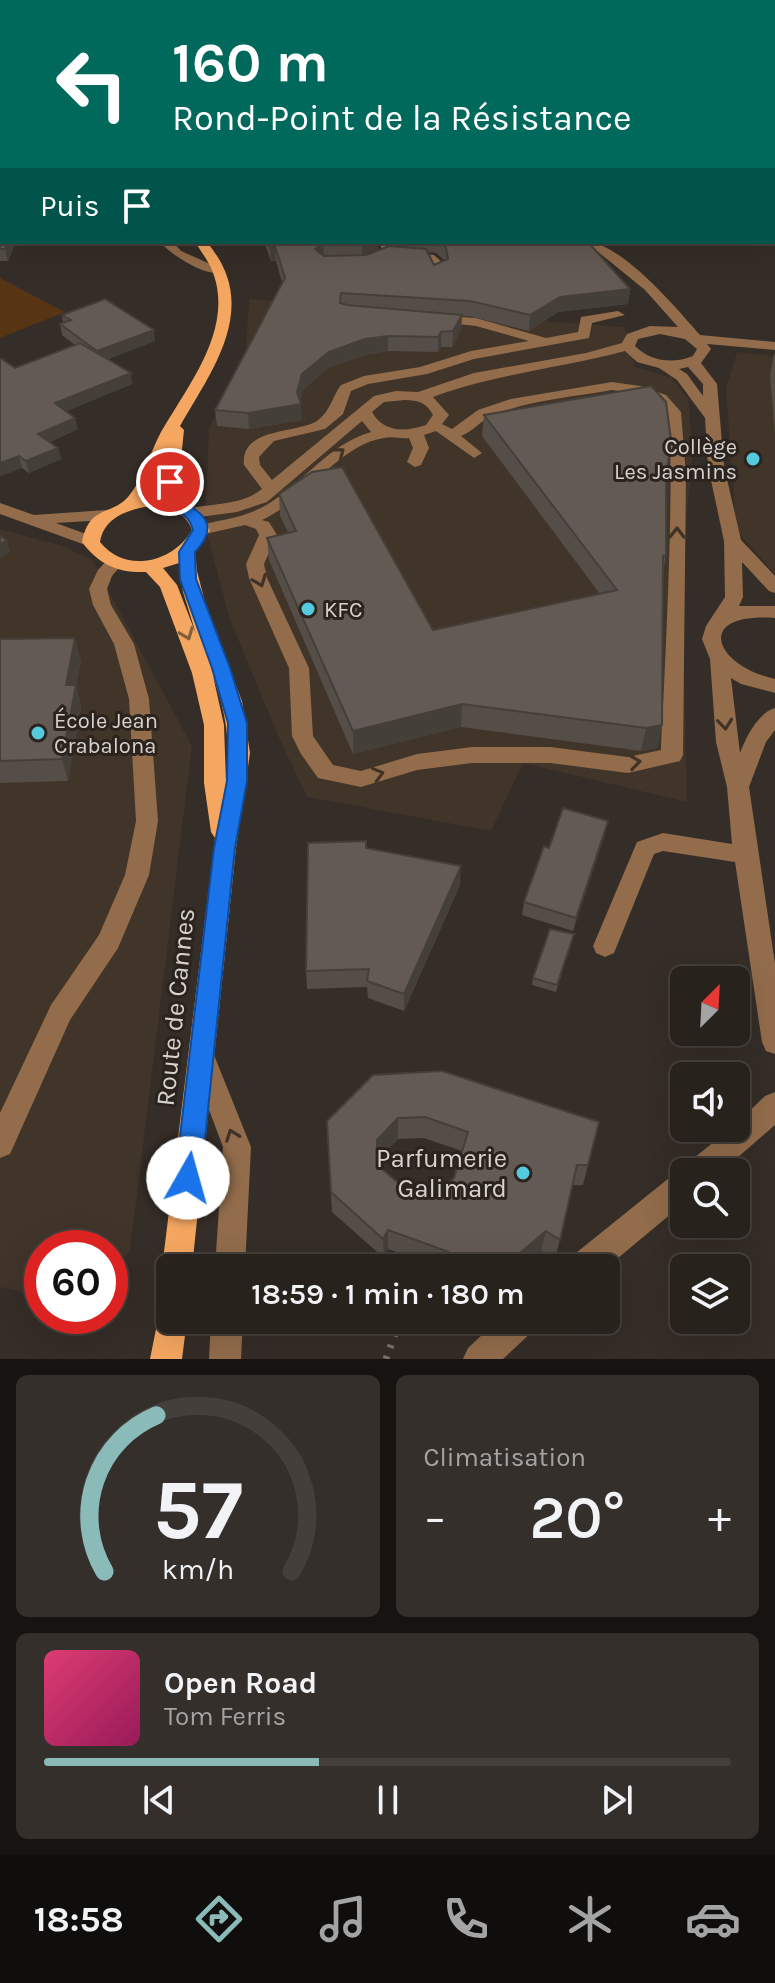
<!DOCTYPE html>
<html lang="fr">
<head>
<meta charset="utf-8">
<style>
	body { margin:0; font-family:Karla,sans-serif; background:#342f2a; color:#f1f3f6; height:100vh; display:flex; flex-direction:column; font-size:30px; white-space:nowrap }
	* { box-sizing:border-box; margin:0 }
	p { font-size:26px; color:#a5a4a4 }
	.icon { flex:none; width:44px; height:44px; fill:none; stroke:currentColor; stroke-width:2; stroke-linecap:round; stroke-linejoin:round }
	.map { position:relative; height:1359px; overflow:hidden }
	.side { display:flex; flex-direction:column; gap:16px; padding:16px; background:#161310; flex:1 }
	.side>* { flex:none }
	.banner { position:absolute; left:0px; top:0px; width:776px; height:244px; box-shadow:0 8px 32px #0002,0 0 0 2px #443f3b; background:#00695c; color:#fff; overflow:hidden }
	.needle { width:52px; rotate:24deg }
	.buttons { position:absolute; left:670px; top:966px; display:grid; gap:16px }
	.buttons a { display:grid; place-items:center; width:80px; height:80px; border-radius:12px; background:#28221d; box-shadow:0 8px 32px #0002,0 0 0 2px #443f3b; font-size:40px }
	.speed { position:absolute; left:24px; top:1230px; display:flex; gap:16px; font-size:40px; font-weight:700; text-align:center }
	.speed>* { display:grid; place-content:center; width:104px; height:104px; border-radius:50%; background:#28221d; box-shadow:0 8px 32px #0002,0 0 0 2px #443f3b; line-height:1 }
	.speed .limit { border:12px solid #d22; background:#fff; color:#111 }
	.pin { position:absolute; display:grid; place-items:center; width:68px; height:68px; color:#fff; margin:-34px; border:4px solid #fff; border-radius:50%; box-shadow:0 2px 8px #0007 }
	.me { position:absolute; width:88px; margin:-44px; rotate:7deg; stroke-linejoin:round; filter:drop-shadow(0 0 6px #0008) }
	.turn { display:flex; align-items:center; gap:28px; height:168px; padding:0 40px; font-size:36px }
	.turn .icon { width:104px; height:104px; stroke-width:2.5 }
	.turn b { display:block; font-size:56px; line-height:68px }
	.then { display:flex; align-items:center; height:76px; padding:0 40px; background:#0003; gap:16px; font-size:30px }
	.big { font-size:60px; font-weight:600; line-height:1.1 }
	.side .tile { flex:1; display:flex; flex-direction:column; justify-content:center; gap:12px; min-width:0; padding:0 28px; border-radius:12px; background:#342f2a }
	.side .dial { align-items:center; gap:0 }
	.dial svg { height:208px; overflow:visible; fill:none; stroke:#443f3b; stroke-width:7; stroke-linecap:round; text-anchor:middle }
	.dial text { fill:#f1f3f6; stroke:none }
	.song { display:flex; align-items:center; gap:24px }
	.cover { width:96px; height:96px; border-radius:12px; background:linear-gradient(135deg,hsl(340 70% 55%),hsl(330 70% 35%)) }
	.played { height:8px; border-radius:4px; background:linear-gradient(90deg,#8bbbb9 40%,#443f3b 40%) }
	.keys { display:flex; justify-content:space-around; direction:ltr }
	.heat { display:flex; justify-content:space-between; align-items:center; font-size:44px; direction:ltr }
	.side .tiles { flex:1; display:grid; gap:16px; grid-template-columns:1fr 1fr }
	.tile:last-child { grid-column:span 2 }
	.trip { position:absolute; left:156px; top:1254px; width:464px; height:80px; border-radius:12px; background:#28221d; box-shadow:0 8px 32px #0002,0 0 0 2px #443f3b; font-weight:600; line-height:80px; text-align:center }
	.tab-bar { display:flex; height:128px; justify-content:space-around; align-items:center; background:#100e0c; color:#a5a4a4 }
	.tab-bar .icon { width:56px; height:56px }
	.tab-bar .active { color:#8bbbb9 }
	.tab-bar b { font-size:36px; color:#f1f3f6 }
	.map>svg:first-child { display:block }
	.built { fill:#413429 }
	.green { fill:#563414 }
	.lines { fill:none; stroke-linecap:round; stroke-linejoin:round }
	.path { stroke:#7a736e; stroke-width:7; stroke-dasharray:3 9; stroke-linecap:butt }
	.minor { fill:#926c4b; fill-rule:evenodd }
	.major { fill:#f5a660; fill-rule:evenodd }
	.wall { fill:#554d47; fill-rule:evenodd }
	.shaded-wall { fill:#453f3a }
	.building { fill:#635a53; stroke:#453f3a; stroke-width:2; fill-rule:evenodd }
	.oneway { stroke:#403226 }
	.oneway2 { stroke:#865e3b }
	.route { fill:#1a73e8; stroke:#114b97; stroke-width:2 }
	.poi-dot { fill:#55cadf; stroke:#2b231d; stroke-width:3 }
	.labels { text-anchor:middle; stroke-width:6; stroke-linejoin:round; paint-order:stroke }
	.poi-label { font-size:22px; fill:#d7d2ce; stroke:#2b231d; text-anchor:start }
	.near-street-label { font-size:26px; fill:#d7d2ce; stroke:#2b231d }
	.near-poi-label { font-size:26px; fill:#d7d2ce; stroke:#2b231d; text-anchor:end }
</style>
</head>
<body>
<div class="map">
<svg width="775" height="1359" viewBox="0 0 775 1359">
	<rect width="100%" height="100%" fill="#352d27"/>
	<g class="built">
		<path d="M249,299l375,28 11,40 37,11 16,21 5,53 -8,83 -2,86 4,181 -164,-39 -32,68 -184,-34 -28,-59 -49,-118 -22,-82 -2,-39 3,-70 37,-81z"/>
		<path d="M737,352l38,4v218l-39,-44 -10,-142z"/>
		<path d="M0,529l63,17 29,14 100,186 -62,505 -20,21v-24h-68v49l-42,-10z"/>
	</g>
	<path class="green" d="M0,278l65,34 -65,26z"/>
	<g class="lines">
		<path class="path" d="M386,1359l14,-39"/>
		<g class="minor">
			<rect x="774" y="12" width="1" height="4"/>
			<path d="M0,60l2,1v6l-2,-1z"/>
			<rect x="774" y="65" width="1" height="6"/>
			<rect x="774" y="99" width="1" height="6"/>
			<path d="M2,116v6l-2,1v-6z"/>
			<rect x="774" y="124" width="1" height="6"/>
			<rect x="0" y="134" width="2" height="7"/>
			<path d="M0,162h2l-2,9z"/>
			<path d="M160,242h13l8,9 45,20c-15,10 -55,-16 -66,-29z"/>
			<path d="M380,242h12l1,8 41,5 10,9 1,10 -10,3 -3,-12 -5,-4 -44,-5z"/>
			<path d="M586,242c35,0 91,67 114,93l75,7v8l-68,-6 4,5 -10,14 16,21 7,82 17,74 34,36v17l-6,-2 -27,-29 1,35 -4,9h36v12c-81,-6 -62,47 0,61v14l-34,-9 -10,-6 9,75c6,-16 18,-40 35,-45v22l-9,12 -17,45 26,177v90l-9,-3 -4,-9 -27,-180 -72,-11 -9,3 -40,99 -9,4 -9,-4 -3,-7 44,-104 26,-9 69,11 -5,-57 -11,-45 -6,-83 -8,-20 4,-13 19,-29 -1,-56 -16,-75 -3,-48 -28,-38 -18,-12 -22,-6 -12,-11c-64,17 -130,23 -192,46l16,18 -7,9 10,5 26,-19 33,-11 101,-17 28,4 26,9 15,17 5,63 -3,280 -3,6 -52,12 -78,-10h-78l-55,7 -56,17 -43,-9 -17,-24 -9,-18 -3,-68 -40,-90 -3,-14 13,-29 -3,-6 -11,-4 -44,10 -9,-5 3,-4c25,-6 50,-8 73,-22 36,-22 61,-60 103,-72l-9,-11 -95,81 -30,10 -45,6 -8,-5 2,-4c25,-6 55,-3 76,-20l-18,-24c-4,-38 52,-31 73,-44 13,-9 15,-24 24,-36l23,-9 56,-9 51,-16 58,-10 -53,-15 -45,-5v-6l45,3 70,20 32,-6 3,-15 37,-6 7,4 -33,8 -3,15 -115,21 -47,15 -59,10 -17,7 -8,23 -18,15 -51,12 -15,16 1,8 12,15 102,-84 22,-5 22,1 56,-19 112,-20 36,-10 5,-9 23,-8 28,1 -33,-37zM660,334l25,5 12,10 -4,7c-20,8 -42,6 -58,-10l3,-7zM688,367l15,17v12l-16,-22 -8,-5zM612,390c20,3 43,5 54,23 12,19 -3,293 -5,337l-33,7 -78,-10h-78l-55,7 -56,17 -28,-6 -20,-29 -4,-68 -42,-90 -3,-14 13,-29 -8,-13 -7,-2c42,-19 78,-76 122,-82 8,-2 17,1 25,0l4,10 -6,14 8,5 6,-2 8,-17 -5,-13 12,-4 38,27 8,-5 -21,-17c13,-5 20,-16 32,-21 37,-15 80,-18 119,-25zM405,400c13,0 22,3 28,15l-7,10c-21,7 -42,8 -54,-13l12,-10z"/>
			<path d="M0,503l34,12 72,-5 9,5 -9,5 -50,3 41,15 3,4 -3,4 -6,1 -91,-33z"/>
			<path d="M114,558l9,5 -11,13 -5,13 4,16 23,39 15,55 9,122 -9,54 -31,73 -48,72 -60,134 -10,4v-45l51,-108 48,-70 26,-60 11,-54 -7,-122 -15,-55 -21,-39 -4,-16 9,-19 10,-11z"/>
			<path d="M203,1047l9,3 39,97 -6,121h-30l8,-121 -33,-88 4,-9z"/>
			<path d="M775,1092v33l-54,47h-37v31l-78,65h-39l4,-11 103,-83 11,-4 4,-8 42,-34h5v-4l29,-28z"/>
			<path d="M211,1320h32l-2,39h-32z"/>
			<path d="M498,1320h40l-5,11 -30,28h-40l5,-11z"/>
		</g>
		<g class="major">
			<rect x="0" y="151" width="2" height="6"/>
			<path d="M195,242h12c6,8 13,17 17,27 25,55 -18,111 -44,157l4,4 -5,48 5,25 15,8 11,19 -15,21 2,20 11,43 34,87 8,52 -14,95 -44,420h-22v12l-8,-12 53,-430 -4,-6 -7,-49v-58l-12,-52 -32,-86 -14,-15c-28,1 -47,-7 -64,-30 7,-37 29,-26 46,-45 15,-18 22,-44 33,-65 27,-47 76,-106 50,-164 -4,-9 -11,-18 -16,-26zM164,458l2,40 -21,-1zM145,507c20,0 40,2 47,23 -19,33 -67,44 -92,12 4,-23 24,-31 45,-35zM179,563l4,29 13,42 -19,-49 -14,-17zM213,676c13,36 18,68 13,106l-2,-57z"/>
			<path d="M170,1305v15h17l-5,39h-32l10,-50z"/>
		</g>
	</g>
	<g class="wall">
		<path d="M0,169l16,73 -8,19h-8z"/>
		<path d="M264,242h114v7l-14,6 31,-9 -2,-4h195l42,47 -2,15 -70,8 -29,19 -60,-15h-7l-1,14 -9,17h-11l-3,5 -50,-1 -23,4 -36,12 -26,23 -3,12 2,18 -53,9 -32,-3 -2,-16 67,-128 -6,-21h-5zM427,252l9,1 9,8 -11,4z"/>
		<path d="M62,315l93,26 -47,18 24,25 -66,27 12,18 -28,13 8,6 3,11 -32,14 -7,-5 -22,8v-117l15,9 60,-23 -13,-10 -2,-11 3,-1z"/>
		<path d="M774,354l1,1v79l-5,-59z"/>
		<path d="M484,415l182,64v76l-3,17 -1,153 -5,23 -16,3 -180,-24 -108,27 -84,-194 -2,-22 21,-6 -8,-16 -1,-22 154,136 167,-36 -118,-158z"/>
		<path d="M0,639l81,21 -5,25 5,22 -13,74 -68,2z"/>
		<path d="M605,834l-32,97 -51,-16 2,-13 25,-54z"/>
		<path d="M366,848l94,37 -56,126 -36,-13 -1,-11 -60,2 -1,-18z"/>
		<path d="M574,934l-18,58 -24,-7 1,-7z"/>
		<path d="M373,1075l226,47 -16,63h-10l-18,75 -14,-9 -20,17h-81l-52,-19 -4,9 -52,-46 -5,-91zM424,1138l38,13 -8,27 -23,20 -30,-13 -24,-20v-5l21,-21z"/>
	</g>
	<g class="shaded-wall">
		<path d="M8,242h8l-8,19 -3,-12z"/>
		<path d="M362,242h16v7l-16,7z"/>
		<path d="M323,243l1,14 -9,-8z"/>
		<path d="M275,246l1,15h-5l-1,-14z"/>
		<path d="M630,289l-2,15 -70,8 -29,19 1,-16 30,-18z"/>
		<path d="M462,315l-1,15 -9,17 1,-16z"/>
		<path d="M154,330l1,11 -56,22 -2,-12z"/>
		<path d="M441,332v15l-3,5v-15z"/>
		<path d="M388,336v15l-23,4 -36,12 -26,23 -4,14h2l1,16 -53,9 -1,-16 49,-21 5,-18 27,-22 36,-13z"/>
		<path d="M131,373l1,11 -74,31 -3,-12z"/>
		<path d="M75,418l3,11 -37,17 -3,-12z"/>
		<path d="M58,448l3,11 -32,14 -3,-12z"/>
		<path d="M19,456l3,12 -22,8v-13z"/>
		<path d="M7,540l3,12 -10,6v-14z"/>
		<path d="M75,638l6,22 -10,47 -5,-22z"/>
		<path d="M76,685l5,22 -13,74 -6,-22z"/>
		<path d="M462,704l-1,23 -108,27v-23z"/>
		<path d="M662,725l-5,23 -16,3 5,-23z"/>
		<path d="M608,821l-3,13 -32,97 3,-13z"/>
		<path d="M461,866l-1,19 -56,126v-17z"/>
		<path d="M398,1118v21l-21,21v-20z"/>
		<path d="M388,1230v19l-4,9 -1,-19z"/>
		<path d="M546,1231l-5,20 -20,17h-19z"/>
	</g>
	<g class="building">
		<path d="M0,0h775v1l-1,1 -774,1z"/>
		<path d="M0,12h2v34l-2,-1z"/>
		<path d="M0,169l2,3v70h6l-3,7h-5z"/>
		<path d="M269,242h79l-25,1 -8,6 9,7 42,-1 23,-9 37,3 8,16 14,-6 -2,-12 -6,-5h148l42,47 -70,8 -30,18 -60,-14 -129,-8 -1,10 7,2 115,10 -9,16 -12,1 -3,5 -50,-1 -23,3 -36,13 -27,22 -5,18 4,12 -53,9 -33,-3 70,-132 -10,-32 -5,1z"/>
		<path d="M105,299l49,31 -57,21 -37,-27 11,-4 -9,-5z"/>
		<path d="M80,343l51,30 -76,30 20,15 -37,16 20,14 -32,13 -7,-5 -19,7v-104h2l13,9z"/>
		<path d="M651,386l15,16 5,38 -5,39v76l-3,1 -1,169 -16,3 -184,-24 -109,27 -86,-193 29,-7 -17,-37 33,-22 30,-5 91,163 184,-40 -133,-175z"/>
		<path d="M0,536l7,4 -7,4z"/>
		<path d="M75,638l-9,47h10l-14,74 -62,2v-122z"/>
		<path d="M563,808l45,13 -32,97 -52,-16 20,-56 5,2z"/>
		<path d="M366,841v7l95,18 -57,128 -37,-13 2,-12 -63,2 2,-128z"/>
		<path d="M550,929l24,5 -17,51 -24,-7z"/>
		<path d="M442,1071l157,51 -11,43h-11l-17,75 -14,-9 -44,37h-47l-6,-16 -61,-22 -5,9 -52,-47 -4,-71 46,-46zM425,1117l43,15 -14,46 -23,20 -30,-13 -24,-20v-25l21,-22z"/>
	</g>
	<defs><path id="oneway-chevron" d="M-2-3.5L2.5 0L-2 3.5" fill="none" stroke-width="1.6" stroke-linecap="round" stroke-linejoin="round" transform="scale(2)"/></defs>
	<g class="oneway">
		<use href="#oneway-chevron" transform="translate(339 453) rotate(-38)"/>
		<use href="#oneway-chevron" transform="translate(677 533) rotate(-89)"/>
		<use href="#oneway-chevron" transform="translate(260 581) rotate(69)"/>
		<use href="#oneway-chevron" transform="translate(725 724) rotate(84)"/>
		<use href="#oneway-chevron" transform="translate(635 762) rotate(-8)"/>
		<use href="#oneway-chevron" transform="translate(378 774) rotate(-16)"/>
		<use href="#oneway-chevron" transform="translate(232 1135) rotate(-110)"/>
	</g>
	<use class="oneway2" href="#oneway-chevron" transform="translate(187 634) rotate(69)"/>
	<path class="route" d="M170,477l8,5 5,20c25,13 34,27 12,50l1,27 34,89 17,55v58l-12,67 -34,330 -4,10 -9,3 -9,-3 -4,-10 39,-330 13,-67 1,-58 -16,-55 -32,-89 -1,-27 14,-22c-6,-24 -27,-13 -30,-48z"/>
	<g class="poi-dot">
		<circle cx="753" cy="459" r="8"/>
		<circle cx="308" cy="609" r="8"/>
		<circle cx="38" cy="733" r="8"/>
		<circle cx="523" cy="1173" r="8"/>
	</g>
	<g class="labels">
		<g class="poi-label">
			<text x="737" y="454" text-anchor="end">Collège<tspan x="737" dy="25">Les Jasmins</tspan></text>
			<text x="324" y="617">KFC</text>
			<text x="54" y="728">École Jean<tspan x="54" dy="25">Crabalona</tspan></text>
		</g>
		<g class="near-street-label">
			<text transform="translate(175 1007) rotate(-84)" y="9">Route de Cannes</text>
		</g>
		<g class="near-poi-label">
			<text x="507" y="1167">Parfumerie<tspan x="507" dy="30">Galimard</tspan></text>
		</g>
	</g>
</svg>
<div class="buttons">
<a><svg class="needle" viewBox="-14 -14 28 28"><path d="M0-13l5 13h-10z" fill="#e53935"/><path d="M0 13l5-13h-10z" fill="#a5a4a4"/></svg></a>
<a><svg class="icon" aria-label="sound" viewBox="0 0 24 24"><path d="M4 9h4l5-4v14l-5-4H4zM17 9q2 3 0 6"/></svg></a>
<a><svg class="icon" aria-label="search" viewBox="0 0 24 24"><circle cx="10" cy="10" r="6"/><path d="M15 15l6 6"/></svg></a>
<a><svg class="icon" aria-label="layers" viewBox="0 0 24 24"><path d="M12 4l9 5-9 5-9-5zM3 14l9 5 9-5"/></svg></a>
</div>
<div class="speed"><div class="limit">60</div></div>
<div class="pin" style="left:170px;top:482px;background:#d93025"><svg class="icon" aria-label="arrive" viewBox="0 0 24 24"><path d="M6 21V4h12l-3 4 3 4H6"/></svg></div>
<svg class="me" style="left:188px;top:1178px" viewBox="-20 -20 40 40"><circle r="19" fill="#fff"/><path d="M0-13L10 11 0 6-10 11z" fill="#1a73e8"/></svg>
<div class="trip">18:59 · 1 min · 180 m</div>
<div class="banner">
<div class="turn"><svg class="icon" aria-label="left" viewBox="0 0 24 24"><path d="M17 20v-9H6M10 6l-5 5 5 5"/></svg><div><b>160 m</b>Rond-Point de la Résistance</div></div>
<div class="then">Puis<svg class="icon" aria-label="arrive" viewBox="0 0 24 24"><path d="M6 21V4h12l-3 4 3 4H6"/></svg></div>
</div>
</div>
<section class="side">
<div class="tiles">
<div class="tile dial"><svg viewBox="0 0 100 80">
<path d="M14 69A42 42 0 1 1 86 69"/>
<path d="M14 69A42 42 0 0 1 34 9" stroke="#8bbbb9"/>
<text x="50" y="56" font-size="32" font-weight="700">57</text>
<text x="50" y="72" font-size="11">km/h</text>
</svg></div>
<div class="tile"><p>Climatisation</p>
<div class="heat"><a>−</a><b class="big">20°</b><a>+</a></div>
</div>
<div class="tile">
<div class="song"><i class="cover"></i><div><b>Open Road</b><p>Tom Ferris</p></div></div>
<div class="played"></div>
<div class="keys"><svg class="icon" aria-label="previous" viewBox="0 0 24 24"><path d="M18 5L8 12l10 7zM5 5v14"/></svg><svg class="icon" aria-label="pause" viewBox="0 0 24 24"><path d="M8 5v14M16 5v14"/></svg><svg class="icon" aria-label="next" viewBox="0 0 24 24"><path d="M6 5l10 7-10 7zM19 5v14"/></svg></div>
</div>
</div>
</section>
<nav class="tab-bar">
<b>18:58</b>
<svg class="icon active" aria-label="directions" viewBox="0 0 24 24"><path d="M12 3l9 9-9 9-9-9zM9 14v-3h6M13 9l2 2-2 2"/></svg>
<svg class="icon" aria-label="music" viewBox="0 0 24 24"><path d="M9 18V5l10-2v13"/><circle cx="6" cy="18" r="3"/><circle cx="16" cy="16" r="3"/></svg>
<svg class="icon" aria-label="phone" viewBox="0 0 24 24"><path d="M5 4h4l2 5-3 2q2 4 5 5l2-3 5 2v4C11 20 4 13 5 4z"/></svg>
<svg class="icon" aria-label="climate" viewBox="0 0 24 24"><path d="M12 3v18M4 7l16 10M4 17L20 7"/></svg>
<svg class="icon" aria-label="car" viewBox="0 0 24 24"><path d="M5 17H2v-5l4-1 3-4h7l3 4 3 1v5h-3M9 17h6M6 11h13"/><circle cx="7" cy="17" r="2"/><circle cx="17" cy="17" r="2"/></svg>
</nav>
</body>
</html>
